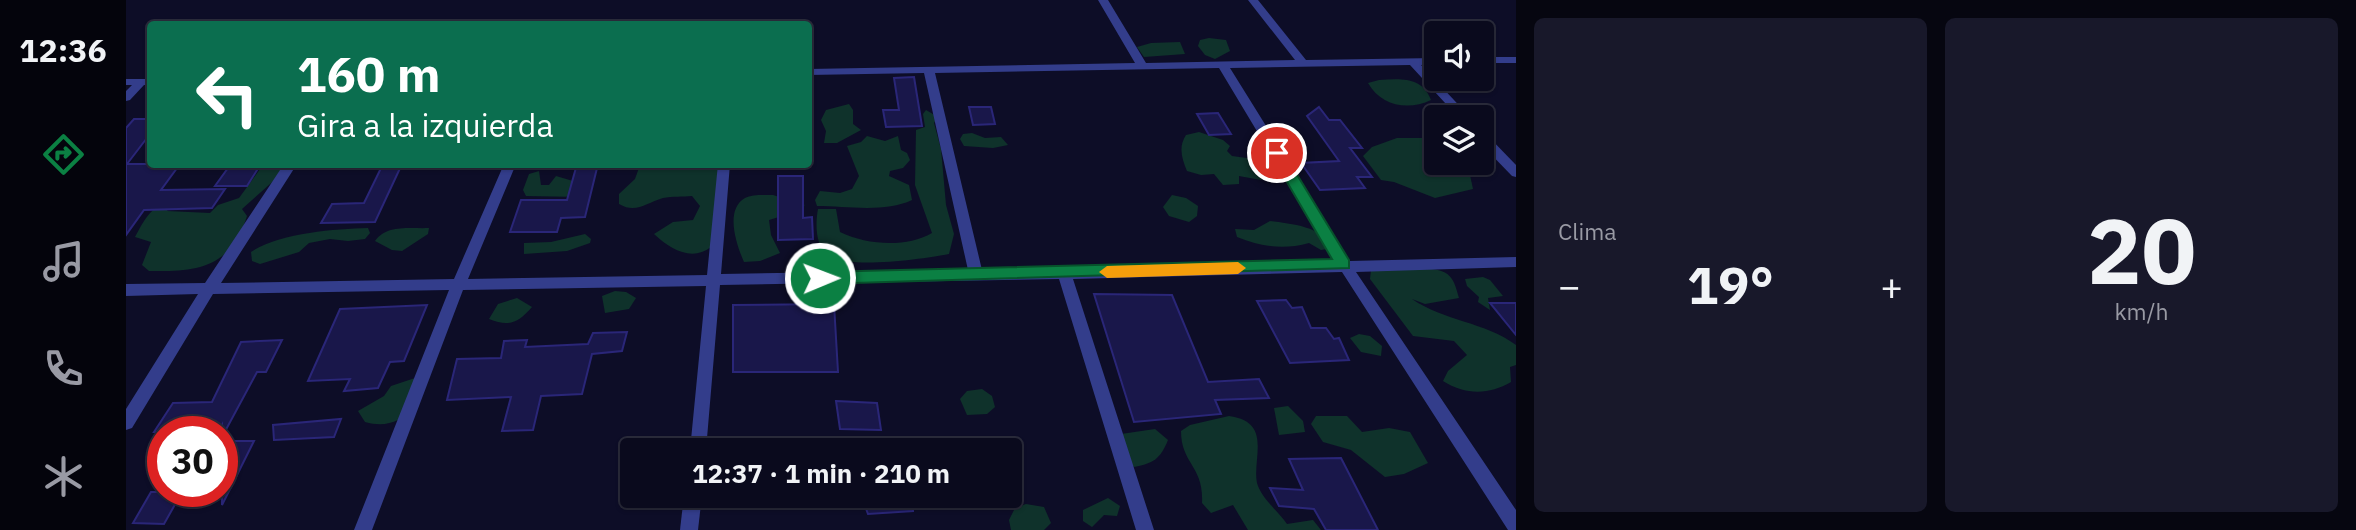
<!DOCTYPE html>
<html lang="es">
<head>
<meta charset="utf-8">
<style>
	body { margin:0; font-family:"IBM Plex Sans",sans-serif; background:#18182a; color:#f1f3f6; height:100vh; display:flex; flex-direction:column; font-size:26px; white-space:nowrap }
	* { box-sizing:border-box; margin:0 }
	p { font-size:23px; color:#999aa4 }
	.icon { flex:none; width:38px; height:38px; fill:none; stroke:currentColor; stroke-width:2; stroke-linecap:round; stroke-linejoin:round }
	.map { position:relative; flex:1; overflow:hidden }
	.side { display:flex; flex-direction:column; gap:18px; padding:18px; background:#060610; width:840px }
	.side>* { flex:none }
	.guide { position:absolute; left:21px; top:21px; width:665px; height:147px; border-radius:7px; box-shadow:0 2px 5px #0004,0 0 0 2px #2a2b3b; background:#0b6e4f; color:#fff; overflow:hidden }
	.fabs { position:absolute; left:1298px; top:21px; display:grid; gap:14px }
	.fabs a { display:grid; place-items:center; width:70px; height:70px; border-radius:7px; background:#0a0a1d; box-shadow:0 2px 5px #0004,0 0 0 2px #2a2b3b; font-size:35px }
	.speed { position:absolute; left:21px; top:416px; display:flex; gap:14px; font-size:35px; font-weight:700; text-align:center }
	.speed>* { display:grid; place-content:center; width:91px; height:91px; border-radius:50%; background:#0a0a1d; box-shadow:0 2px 5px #0004,0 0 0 2px #2a2b3b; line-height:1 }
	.speed .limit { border:10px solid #d22; background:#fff; color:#111 }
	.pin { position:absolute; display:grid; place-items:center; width:60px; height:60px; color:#fff; margin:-30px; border:4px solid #fff; border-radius:50%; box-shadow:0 2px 7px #0007 }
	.me { position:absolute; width:77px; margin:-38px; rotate:89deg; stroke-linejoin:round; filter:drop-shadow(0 0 5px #0008) }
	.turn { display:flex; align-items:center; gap:24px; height:147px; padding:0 35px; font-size:32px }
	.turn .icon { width:91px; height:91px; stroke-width:2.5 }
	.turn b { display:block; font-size:49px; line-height:60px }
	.big { font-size:52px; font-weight:800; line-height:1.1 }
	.side .tile { flex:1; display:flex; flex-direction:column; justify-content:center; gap:10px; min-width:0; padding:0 24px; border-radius:10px; background:#18182a }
	.side .dial { align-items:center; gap:0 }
	.dial b { font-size:91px; line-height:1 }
	.heat { display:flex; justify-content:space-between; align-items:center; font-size:38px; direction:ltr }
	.side .tiles { flex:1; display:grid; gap:18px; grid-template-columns:repeat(2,1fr) }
	.trip { position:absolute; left:494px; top:438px; width:402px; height:70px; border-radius:7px; background:#0a0a1d; box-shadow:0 2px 5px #0004,0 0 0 2px #2a2b3b; font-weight:800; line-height:70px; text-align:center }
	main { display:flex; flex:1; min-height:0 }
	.tabs { display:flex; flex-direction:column; width:126px; justify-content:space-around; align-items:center; background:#04040c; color:#999aa4 }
	.tabs .icon { width:49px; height:49px }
	.tabs .active { color:#0b8043 }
	.tabs b { font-size:32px; color:#f1f3f6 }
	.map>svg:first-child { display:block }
	.green { fill:#0f322b }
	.building { fill:#19174a; stroke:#2a2678; stroke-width:2 }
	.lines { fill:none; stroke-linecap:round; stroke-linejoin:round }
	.street { fill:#333d8b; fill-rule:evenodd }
	.route { fill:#0b8043; stroke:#07532c; stroke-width:2 }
	.slow { fill:#f59e0b }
</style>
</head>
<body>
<main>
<nav class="tabs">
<b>12:36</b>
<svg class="icon active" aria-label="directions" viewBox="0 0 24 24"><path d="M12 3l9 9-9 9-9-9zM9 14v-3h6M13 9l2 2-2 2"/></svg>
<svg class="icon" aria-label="music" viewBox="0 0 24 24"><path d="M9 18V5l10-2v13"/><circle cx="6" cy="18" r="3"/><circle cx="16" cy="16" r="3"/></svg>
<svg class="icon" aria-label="phone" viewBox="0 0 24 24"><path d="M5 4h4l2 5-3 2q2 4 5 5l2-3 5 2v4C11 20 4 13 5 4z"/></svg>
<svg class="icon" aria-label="climate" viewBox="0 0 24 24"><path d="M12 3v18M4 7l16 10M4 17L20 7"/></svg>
</nav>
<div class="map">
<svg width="1390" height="530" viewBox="0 0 1390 530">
	<rect width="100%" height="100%" fill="#0d0d27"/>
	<g class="green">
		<path d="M1083,38l17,2 4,11 -15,8 -10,-4 -7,-9 2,-6z"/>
		<path d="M1054,42l5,12 -41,3 -7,-10 14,-4z"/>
		<path d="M1253,80c21,-1 43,-4 52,20 -23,11 -50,6 -63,-17z"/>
		<path d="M723,104l4,6v14l8,6 -24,13h-13l2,-12 -5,-11 5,-10z"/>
		<path d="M800,110l12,7 -4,6 7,26 5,56 8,29 -5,20c-25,5 -93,14 -116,4 -18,-7 -18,-33 -15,-49h18l4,23c27,13 66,16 92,1l-17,-48 1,-55 9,-3 -2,-13z"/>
		<path d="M1073,132l24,8 7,6 -3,5 5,5 37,5 7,14 -15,5 -22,-4v8l-16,1 -9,-11 -13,1 -14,-4c-5,-12 -9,-24 -1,-36z"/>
		<path d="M846,133l13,5 16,-1 7,8 -15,3 -29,-2 -4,-7 3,-5z"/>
		<path d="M741,136l18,5 13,-5 3,14 6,3 3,7 -7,8 -13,3 -1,5 20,9 3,15c-27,13 -66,6 -95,6l-2,-6 5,-9 20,2 12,-4 7,-13 -12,-30 14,-4z"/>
		<path d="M1271,138h25l15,12v13h17l16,12 3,14 -38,9 -41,-16 -13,-2 -18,-24 9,-9z"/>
		<path d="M137,165h23l-7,11 -37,33 5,7c-16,52 -50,56 -98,55l-7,-6 9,-23 -16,-5c10,-18 16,-32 38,-36l-6,10 43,2 8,-8 21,-7z"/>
		<path d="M514,165h81l-10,82c-19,15 -41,2 -57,-13l19,-12 20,-2 7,-14 -8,-10c-9,1 -20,0 -29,2 -17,5 -27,16 -44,6v-10l16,-15z"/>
		<path d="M413,171l2,14h8l7,-9 17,5 -3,6 12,10 -56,-1 -3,-6 6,-16z"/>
		<path d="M647,195l32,10 -10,7 -26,8 2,15 9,18 -20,8 -16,1c-7,-16 -20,-52 1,-64 7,-4 20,-3 28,-3z"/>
		<path d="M1046,195l14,3 12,8 -1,10 -8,6 -20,-6 -6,-9z"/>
		<path d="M1144,221c22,3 52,5 62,27l-11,2 -12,-7c-25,7 -48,4 -72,-6l-2,-8 19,1z"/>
		<path d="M242,228l2,5 -5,6 -17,2 -18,-2 -21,4 -10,9 -39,12 -8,-3 -1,-9c28,-19 83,-23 117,-24z"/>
		<path d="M303,228l-1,6 -26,17 -10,-1 -17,-9c12,-17 36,-12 54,-13z"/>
		<path d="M459,234l6,5 -1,4 -23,8 -43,3v-11l27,-1z"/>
		<path d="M1305,269c20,2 23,10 28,29l-34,6 -13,-5c32,22 73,23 104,46v20l-6,2 1,15c-22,13 -46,13 -68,-1l5,-10 19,-16 -13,-14 -41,-5 -43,-57 1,-9z"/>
		<path d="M1357,277l7,3 13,16 -15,2 2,12 -12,-8 1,-5 -12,-11 -2,-7z"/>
		<path d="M489,291l11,1 10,6 -7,11 -24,4 -3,-17z"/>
		<path d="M391,298l15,9c-14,16 -23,20 -43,12l9,-15z"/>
		<path d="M1233,334l11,2 12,10 -1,10 -20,-4 -11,-14z"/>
		<path d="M289,378l2,30c-18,13 -30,20 -52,14l-7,-11 26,-15 7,-10z"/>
		<path d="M856,389l10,7 3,11 -8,7 -20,1 -7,-16 7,-8z"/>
		<path d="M1162,406l15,15 2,11 -26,3 -5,-27z"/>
		<path d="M1103,416c44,6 23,42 28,67 4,15 21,28 30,41l26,-4 8,10h-73l-15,-25 -22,8 -9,-10c2,-37 -21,-39 -21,-72l9,-6z"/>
		<path d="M1190,416h31l15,16 27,-4 21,4 18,31 -24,11 -19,3 -34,-27 -28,-8 -12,-18z"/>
		<path d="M1029,429l13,11c-8,19 -14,23 -34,27l-5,-6 -8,-27z"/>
		<path d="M982,498l12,8 -3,10 -13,-1 -12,12 -9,-6v-11z"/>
		<path d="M900,504l18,3 7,16 -7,7h-33l-2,-10 6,-12z"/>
	</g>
	<g class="building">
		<path d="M788,77l8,49 -36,1 -3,-17h16l-5,-32z"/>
		<path d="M843,107h22l4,17 -22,1z"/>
		<path d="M1193,107l10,13h11l22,28h-12l22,29h-15l8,11 -45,2 -19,-27 38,-2 -32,-45z"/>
		<path d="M1092,113l13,21 -22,1 -12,-21z"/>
		<path d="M8,119h16v15l-23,30h53l-19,26 64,-1 -13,19 -68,2 -18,25v-107z"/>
		<path d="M257,164h19l-27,58 -54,1 11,-19 32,-1z"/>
		<path d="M451,164h21l-13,53 -24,1 -4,14h-47l11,-32h46z"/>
		<path d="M133,167l-12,19h-32l13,-18z"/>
		<path d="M652,176h25v42l9,-1 1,22 -35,1z"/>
		<path d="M968,294l78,1 36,87 51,-3 10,19 -54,2 6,14 -87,8z"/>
		<path d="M1160,300l6,8 10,-1 9,21h15l8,11 5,-1 10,22 -59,3 -33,-62z"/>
		<path d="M1364,303h26v32z"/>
		<path d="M708,304l4,68h-105v-67z"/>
		<path d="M301,305l-23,56 -14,1 -12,26 -34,3 6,-12 -42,2 32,-72z"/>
		<path d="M501,332l-5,19 -30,3 -10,40 -41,2 -8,34 -31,1 9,-34 -64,3 10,-41 44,-1 3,-17 23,-1 -2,7 63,-3 5,-11z"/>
		<path d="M156,340l-16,32h-9l-35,65v-12l-4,7h-64l19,-29 39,-1 29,-60z"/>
		<path d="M710,401l41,2 4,27 -41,-1z"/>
		<path d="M215,419l-7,18 -60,3 -1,-15z"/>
		<path d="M96,441h32l-32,64z"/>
		<path d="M1215,458l37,72h-52l-12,-21 -35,-3 -9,-18 33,2 -14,-31z"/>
		<path d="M25,492h31l-18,32 -31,-1z"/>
		<path d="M735,495h51l1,16 -45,3z"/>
	</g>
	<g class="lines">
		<g class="street">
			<path d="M972,0h10l38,63 149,-3 -47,-60h10l48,60 131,-2v6l-16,1 49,52h-12l-48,-52 -180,3 120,193 166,-4v10l-160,5 160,238v20h-8l-166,-258 -269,7 81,251h-18l-77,-251 -339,6 -14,165h-16l16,-164 -243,4 -91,240h-18l95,-240 -236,4 -81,134 -6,2v-21l72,-115 -72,2v-12l79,-1 79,-119h13l-76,119 233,-4 50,-115h12l-48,115 239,-4 11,-111h12l-9,110 247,-4 -44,-197 -116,2v-6l327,-6zM1093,68l116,193 -353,9 -47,-197z"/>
			<rect x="1356" y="57" width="34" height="6"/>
			<path d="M0,79h24v6h-6l-14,15 -4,1v-10l6,-6h-6z"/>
			<path d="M1356,133l4,1 30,31v12l-4,-1 -30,-31z"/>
			<path d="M558,495h18l-4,35h-18z"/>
		</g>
	</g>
	<path class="route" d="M1151,149l5,1 67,110v8l-529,16 -8,-6 8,-6 512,-13 -62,-106z"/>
	<path class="slow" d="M1112,262l8,6 -8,6 -131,4 -8,-6 8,-6z"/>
</svg>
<div class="fabs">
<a><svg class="icon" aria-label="sound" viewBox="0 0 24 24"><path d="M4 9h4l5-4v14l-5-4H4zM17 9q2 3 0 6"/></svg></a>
<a><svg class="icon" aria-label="layers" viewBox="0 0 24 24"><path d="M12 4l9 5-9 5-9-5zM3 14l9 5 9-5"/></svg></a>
</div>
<div class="speed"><div class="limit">30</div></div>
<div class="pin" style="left:1151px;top:153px;background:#d93025"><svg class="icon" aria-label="arrive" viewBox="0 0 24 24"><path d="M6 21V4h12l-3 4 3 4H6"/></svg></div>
<svg class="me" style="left:694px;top:278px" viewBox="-20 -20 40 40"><circle r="17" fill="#0b8043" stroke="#fff" stroke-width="3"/><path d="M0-11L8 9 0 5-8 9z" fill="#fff"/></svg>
<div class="trip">12:37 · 1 min · 210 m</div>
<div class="guide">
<div class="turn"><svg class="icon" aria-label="left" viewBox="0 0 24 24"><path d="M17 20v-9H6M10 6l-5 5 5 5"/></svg><div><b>160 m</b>Gira a la izquierda</div></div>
</div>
</div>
<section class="side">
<div class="tiles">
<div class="tile"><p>Clima</p>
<div class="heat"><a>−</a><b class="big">19°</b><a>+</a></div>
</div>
<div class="tile dial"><b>20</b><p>km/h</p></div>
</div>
</section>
</main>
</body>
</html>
